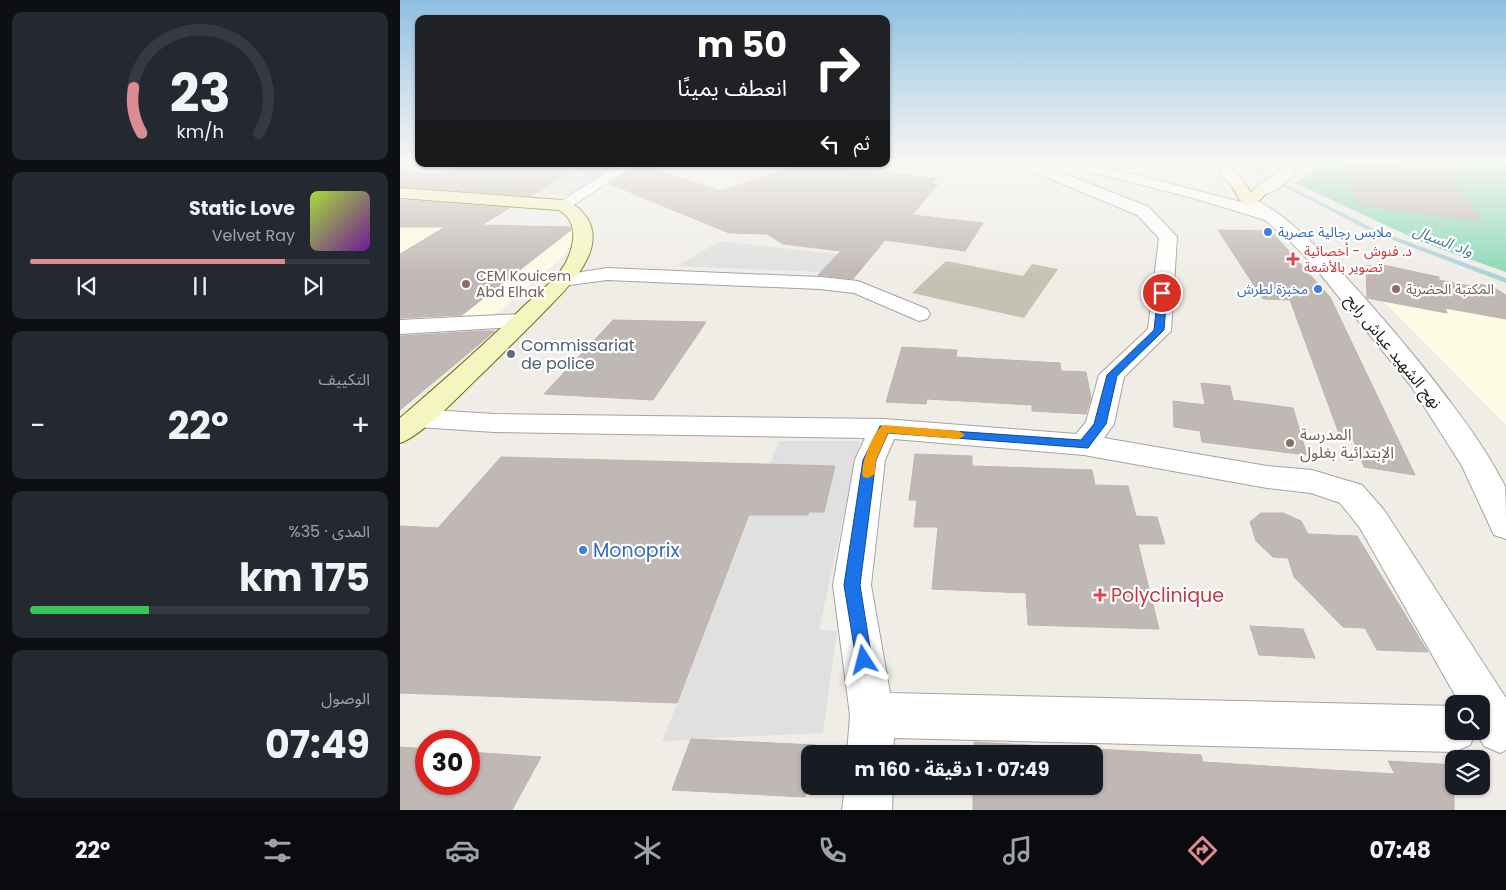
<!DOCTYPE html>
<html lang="ar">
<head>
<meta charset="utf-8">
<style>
	body { margin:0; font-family:Poppins,"Noto Sans Arabic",sans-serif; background:#242831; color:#f1f3f6; direction:rtl; height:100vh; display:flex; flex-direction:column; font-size:19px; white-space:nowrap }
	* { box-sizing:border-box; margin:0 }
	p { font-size:16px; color:#9ea1a6 }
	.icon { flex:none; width:28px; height:28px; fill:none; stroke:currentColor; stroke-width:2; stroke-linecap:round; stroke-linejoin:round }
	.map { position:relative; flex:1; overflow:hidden; direction:ltr }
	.side { display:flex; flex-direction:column; gap:12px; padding:12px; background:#0d0f14; width:400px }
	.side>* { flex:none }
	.guide { position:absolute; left:15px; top:15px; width:475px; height:152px; border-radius:10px; box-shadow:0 1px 4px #0004; direction:rtl; background:#202124; color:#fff; overflow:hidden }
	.buttons { position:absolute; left:1045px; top:695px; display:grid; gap:10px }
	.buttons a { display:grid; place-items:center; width:45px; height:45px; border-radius:10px; background:#171b24; box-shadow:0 1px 4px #0004; font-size:25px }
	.speed { position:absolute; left:15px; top:730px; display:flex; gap:10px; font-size:25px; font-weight:700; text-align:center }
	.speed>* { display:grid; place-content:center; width:65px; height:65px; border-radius:50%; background:#171b24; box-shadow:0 1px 4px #0004; line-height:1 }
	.speed .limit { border:8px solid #d22; background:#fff; color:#111 }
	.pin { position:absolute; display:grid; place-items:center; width:42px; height:42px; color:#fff; margin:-21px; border:2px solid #fff; border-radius:50%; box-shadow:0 1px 5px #0007 }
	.me { position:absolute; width:55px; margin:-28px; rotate:351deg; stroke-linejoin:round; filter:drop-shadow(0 0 4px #0008) }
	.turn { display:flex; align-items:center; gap:18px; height:105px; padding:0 20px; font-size:22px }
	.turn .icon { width:65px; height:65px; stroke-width:2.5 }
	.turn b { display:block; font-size:35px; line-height:42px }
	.then { display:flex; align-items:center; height:48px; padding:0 20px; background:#0003; gap:10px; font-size:19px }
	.big { font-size:38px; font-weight:700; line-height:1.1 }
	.side .widget { flex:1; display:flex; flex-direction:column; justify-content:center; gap:8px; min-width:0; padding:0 18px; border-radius:10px; background:#242831 }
	.side .dial { align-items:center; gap:0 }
	.dial svg { height:130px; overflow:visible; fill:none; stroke:#363941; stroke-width:7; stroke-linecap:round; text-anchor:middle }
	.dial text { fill:#f1f3f6; stroke:none }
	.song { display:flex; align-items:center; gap:15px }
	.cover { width:60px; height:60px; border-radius:8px; background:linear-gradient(135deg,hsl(80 70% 55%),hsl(280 70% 35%)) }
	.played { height:5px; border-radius:2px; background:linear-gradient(90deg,#db8c93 75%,#363941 75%) }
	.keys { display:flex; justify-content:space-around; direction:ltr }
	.heat { display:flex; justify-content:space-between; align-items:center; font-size:28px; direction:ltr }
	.charge { height:8px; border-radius:4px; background:linear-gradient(90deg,#34c759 35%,#363941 0) }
	.trip { position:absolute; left:401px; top:745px; width:302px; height:50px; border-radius:10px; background:#171b24; box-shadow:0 1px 4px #0004; font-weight:700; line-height:50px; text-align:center; direction:rtl }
	.tabs { display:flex; height:80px; justify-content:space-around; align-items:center; background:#090b0e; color:#9ea1a6 }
	.tabs .icon { width:35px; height:35px }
	.tabs .selected { color:#db8c93 }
	.tabs b { font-size:22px; color:#f1f3f6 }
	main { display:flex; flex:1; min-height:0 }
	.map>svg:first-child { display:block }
	.residential { fill:#dedddd }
	.education { fill:#fdfbe3 }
	.construction { fill:#c4c3b3 }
	.pitch { fill:#8cd9b7 }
	.parking { fill:#e0e0e0 }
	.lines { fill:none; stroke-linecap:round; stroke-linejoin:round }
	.stream { fill:#abd2da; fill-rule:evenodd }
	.building { fill:#c0b8b4; stroke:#c1b3ab }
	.street-casing { stroke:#a4a4a4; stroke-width:2 }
	.secondary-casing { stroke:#6c710d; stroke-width:2 }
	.street { fill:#fff; fill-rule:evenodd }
	.secondary { fill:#f5f5c0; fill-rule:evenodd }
	.route { fill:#1a73e8; stroke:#114b97 }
	.slow { fill:#f59e0b }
	.shop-dot { fill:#3f7fe0; stroke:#fff; stroke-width:2 }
	.health-dot { fill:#e0444e; stroke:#fff; stroke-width:2 }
	.education-dot { fill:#8d6e63; stroke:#fff; stroke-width:2 }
	.service-dot { fill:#5c6f8a; stroke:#fff; stroke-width:2 }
	.labels { text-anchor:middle; stroke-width:4.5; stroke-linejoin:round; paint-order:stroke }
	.far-shop-label { font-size:14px; fill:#366cbe; stroke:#fff; text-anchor:start }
	.far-health-label { font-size:14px; fill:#be3a42; stroke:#fff; text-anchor:start }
	.far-education-label { font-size:14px; fill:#785e54; stroke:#fff; text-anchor:start }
	.far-water-label { font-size:15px; font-style:italic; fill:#4c789a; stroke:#fff }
	.service-label { font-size:16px; fill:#4e5e75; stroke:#fff; text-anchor:start }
	.street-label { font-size:16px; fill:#202020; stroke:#fff }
	.education-label { font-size:16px; fill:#785e54; stroke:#fff; text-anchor:start }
	.near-shop-label { font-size:19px; fill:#366cbe; stroke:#fff; text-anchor:start }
	.near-health-label { font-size:19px; fill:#be3a42; stroke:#fff; text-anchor:start }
</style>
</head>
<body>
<main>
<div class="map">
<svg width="1106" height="810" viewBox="0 0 1106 810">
	<rect width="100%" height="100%" fill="#f0ede7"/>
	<path class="residential" d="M38,164h185l-36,24 -21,7 -119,-11 -16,-18z"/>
	<g class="education">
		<path d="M40,207l73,1 -27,17 93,3 -14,27 -68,58 -47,6 -50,-2v-88z"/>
		<path d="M982,300l64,12 -1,-4 61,8v109z"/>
	</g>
	<path class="construction" d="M546,261l77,15 9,-12 26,5 -34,49 -112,-25z"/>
	<path class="pitch" d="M909,161h197v111l-82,-29 -129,-60 18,-11z"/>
	<g class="parking">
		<path d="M319,241l119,13 -18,18 -142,-6z"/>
		<path d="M379,441h81l-41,189 18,1 -14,102 -132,6 -29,3z"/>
	</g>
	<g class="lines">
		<path class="stream" d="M834,161h6l136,69 130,48v5l-134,-51z"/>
	</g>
	<g class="building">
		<path d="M946,163l103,11 32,47 -122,-16z"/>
		<path d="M73,164l25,4 10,-4h108l-21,13 -20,-8 -44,27 -131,-10v-15l36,4z"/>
		<path d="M238,164l83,27 81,-27 134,14 -5,6h7l-26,31 71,8 -18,28 -80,-11 -32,39 -35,-4 23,-24 -58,-7 -16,-10 -38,-1 -119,-49z"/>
		<path d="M0,200l110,8 -28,17 88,2 1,3 -109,85 -62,3v-64l45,-27h-45z"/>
		<path d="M818,230l53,1 59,66 85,178 -51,-8 -10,-26 -13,-2 -51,-139 -27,-1z"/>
		<path d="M983,265l56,12v3l31,6 4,-2 10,1 12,4 10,6v24l-61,-11 2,5 -80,-15 -1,-32z"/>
		<path d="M213,320l93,2 -53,78 -109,-6z"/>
		<path d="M81,331h14l-95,79v-74z"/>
		<path d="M502,347l55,3 -1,7 104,6 1,8 25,1 5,26 -5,16 -54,-3v-6l-105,-6 -1,5 -40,-2z"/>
		<path d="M801,383l29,3 3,14 60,8 14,47 -105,-13 -2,-11 -26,-4 -1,-26 32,4z"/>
		<path d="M515,454l57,2v10l120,4 3,15 33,1 8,30 21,1 8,27h-27l21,85 -131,-4 -2,-32 -94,-4 6,-62h-24l3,-27h-8z"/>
		<path d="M101,457l334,9 -11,46h-15l-1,3h-59l-72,188 -277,-10v-167l38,2z"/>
		<path d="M861,513h22l18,8 7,13 49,2 71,116 -51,-2 -12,-22 -22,-1 -49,-50 -6,-19 -15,-1 -17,-16 -6,-19z"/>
		<path d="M850,626l53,3 12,29 -56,-3z"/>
		<path d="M291,739l125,6 -2,9h-4v18l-5,25 -133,-7z"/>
		<path d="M574,742l227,13 2,7 192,12 -7,-13 66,4v45h-481v-24h122v-32h-121z"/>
		<path d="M0,747l26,2v35h43v-32l72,5 -29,53h-112z"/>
	</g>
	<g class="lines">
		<g class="street-casing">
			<g id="street">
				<path d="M628,161h14l3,5 104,41 28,30 -6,94 -47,46 -10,47 -10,14 163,28 45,4 50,15 22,25 122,188v52l-6,3 -16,-7 -8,-14 -6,13 -16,7 -560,-14 -1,16h-46l3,-39 -17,-130 22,-125 10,-22 -371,-6 -77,-5 -10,-3 -4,-6 4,-6 10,-3 77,5 390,5 192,15 10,-12 13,-47 49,-46 11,-91 -22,-23 -103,-43zM494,439l190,16 183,33 44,5 29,10 20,25 100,176h21v27h-27v-25l-564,-13 -19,-108 14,-125z"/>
				<path d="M658,161h24l159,41 2,-3c39,-10 183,169 208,204 20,26 39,54 54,83 1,11 1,41 1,53l-12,-4 -32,-69 -51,-80 -98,-121 -25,-26 -23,-19 -65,-20 -140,-36z"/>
				<path d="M822,161h14l-3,9 15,17 -3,3h-10l-16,-19z"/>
				<path d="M889,161h14c-8,14 -30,38 -48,33l-2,-3 2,-3 24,-16z"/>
				<path d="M219,164h17l-67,44 -6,2 -8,-5z"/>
				<path d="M207,268l213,9 38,4 69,28 3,5 -3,5 -8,2 -65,-28 -34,-4 -213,-9 -44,6 -7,-2 -3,-4 3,-4z"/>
				<path d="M122,314l8,2 3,5 -3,5 -130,8v-14z"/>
				<path d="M445,786h48l-1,24h-50z"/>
			</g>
		</g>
		<g class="secondary-casing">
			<g id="secondary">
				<path d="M840,182l5,2 6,8 10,-6 8,5 -14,14h-12l-11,-18z"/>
				<path d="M0,188l163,12c11,3 18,9 24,18 22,34 -25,75 -46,97 -18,18 -36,36 -54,54 -20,18 -64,67 -87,74v-25c43,-37 85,-74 125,-113 14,-13 31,-25 40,-41 10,-19 14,-42 -6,-54l-159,-12z"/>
			</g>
		</g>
		<use href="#street" class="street"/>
		<use href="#secondary" class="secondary"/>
	</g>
	<linearGradient id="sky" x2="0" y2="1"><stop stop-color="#8fc0e2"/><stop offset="0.59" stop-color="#f8f7f4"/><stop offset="1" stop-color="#f8f7f4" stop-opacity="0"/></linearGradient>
	<rect width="1106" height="275" fill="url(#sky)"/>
	<path class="route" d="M762,290l5,3 -3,37 -47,46 -11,48 -18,24 -200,-15 -12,27 -16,125 12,75 -2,5 -6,3 -7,-3 -13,-80 19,-125 17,-34 201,14 13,-16 13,-49 47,-45 4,-37z"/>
	<path class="slow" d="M484,425l75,6 6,4 -6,4 -71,-6 -12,27 -1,14 -7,4 -5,-1c-4,-10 11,-49 21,-52z"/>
	<g class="shop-dot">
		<circle cx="868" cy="232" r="5"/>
		<circle cx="918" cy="289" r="5"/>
		<circle cx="183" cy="550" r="5"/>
	</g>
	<g class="health-dot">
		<path d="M890.5 251.5h5v5h5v5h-5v5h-5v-5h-5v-5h5z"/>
		<path d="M697.5 587.5h5v5h5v5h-5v5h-5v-5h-5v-5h5z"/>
	</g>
	<g class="education-dot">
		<circle cx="66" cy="284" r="5"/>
		<circle cx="996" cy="289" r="5"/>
		<circle cx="890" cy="443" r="5"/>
	</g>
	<circle class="service-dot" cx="111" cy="354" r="5"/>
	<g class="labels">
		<g class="far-shop-label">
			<text x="878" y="237">ملابس رجالية عصرية</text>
			<text x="908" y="294" text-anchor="end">مخبزة لطرش</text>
		</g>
		<g class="far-health-label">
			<text x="904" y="256">د. فنوش - أخصائية<tspan x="904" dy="16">تصوير بالأشعة</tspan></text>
		</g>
		<g class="far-education-label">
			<text x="76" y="281">CEM Kouicem<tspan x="76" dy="16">Abd Elhak</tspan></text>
			<text x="1006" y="294">المكتبة الحضرية</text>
		</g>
		<g class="far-water-label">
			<text transform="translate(1043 241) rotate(21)" y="5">واد السيال</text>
		</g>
		<g class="service-label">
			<text x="121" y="351">Commissariat<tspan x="121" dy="18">de police</tspan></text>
		</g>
		<g class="street-label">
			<text transform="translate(994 351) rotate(51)" y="6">نهج الشهيد عياش رابح</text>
		</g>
		<g class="education-label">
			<text x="900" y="440">المدرسة<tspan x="900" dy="18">الإبتدائية بغلول</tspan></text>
		</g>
		<g class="near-shop-label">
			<text x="193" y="557">Monoprix</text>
		</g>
		<g class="near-health-label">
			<text x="711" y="602">Polyclinique</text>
		</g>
	</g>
</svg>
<div class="buttons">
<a><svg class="icon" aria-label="search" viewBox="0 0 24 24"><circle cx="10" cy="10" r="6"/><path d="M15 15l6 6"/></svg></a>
<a><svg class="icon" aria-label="layers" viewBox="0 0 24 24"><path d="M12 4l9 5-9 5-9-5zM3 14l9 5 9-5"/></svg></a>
</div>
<div class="speed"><div class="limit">30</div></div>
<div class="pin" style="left:762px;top:293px;background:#d93025"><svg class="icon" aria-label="arrive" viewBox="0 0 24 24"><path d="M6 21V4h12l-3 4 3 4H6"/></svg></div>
<svg class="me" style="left:464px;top:660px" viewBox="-20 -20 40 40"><path d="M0-17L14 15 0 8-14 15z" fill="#1a73e8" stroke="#fff" stroke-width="4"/></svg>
<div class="trip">07:49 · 1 دقيقة · 160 m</div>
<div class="guide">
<div class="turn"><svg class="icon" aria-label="right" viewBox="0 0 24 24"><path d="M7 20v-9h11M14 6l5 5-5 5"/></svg><div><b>50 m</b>انعطف يمينًا</div></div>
<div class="then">ثم<svg class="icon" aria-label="left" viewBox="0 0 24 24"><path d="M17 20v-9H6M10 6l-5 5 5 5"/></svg></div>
</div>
</div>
<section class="side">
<div class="widget dial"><svg viewBox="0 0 100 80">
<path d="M14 69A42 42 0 1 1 86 69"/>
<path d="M14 69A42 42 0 0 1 9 41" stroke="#db8c93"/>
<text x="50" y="56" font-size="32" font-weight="700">23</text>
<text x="50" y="72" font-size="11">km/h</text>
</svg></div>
<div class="widget">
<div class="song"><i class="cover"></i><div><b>Static Love</b><p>Velvet Ray</p></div></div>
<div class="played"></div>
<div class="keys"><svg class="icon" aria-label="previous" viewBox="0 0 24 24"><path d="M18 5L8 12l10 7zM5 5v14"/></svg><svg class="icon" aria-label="pause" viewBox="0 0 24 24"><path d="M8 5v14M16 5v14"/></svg><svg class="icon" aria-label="next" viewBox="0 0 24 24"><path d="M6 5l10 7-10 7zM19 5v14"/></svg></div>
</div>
<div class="widget"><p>التكييف</p>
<div class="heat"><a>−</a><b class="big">22°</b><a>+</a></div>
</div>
<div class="widget"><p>المدى · 35%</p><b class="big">175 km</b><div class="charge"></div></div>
<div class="widget"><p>الوصول</p><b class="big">07:49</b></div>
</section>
</main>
<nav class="tabs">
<b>07:48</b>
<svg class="icon selected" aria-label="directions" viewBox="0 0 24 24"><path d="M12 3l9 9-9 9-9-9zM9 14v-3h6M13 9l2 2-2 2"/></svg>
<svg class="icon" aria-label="music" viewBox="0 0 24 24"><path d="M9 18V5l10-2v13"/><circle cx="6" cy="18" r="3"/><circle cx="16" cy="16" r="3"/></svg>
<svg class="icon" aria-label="phone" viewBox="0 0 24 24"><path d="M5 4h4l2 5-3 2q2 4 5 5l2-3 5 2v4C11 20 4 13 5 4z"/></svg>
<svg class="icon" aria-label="climate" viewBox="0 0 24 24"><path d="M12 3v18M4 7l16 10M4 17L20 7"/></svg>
<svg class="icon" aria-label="car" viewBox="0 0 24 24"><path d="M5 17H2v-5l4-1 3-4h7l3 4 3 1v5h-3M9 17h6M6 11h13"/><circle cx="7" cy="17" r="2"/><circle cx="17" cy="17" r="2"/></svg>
<svg class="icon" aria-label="filters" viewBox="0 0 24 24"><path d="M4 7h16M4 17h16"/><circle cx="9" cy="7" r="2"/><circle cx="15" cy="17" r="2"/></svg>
<b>22°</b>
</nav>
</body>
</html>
